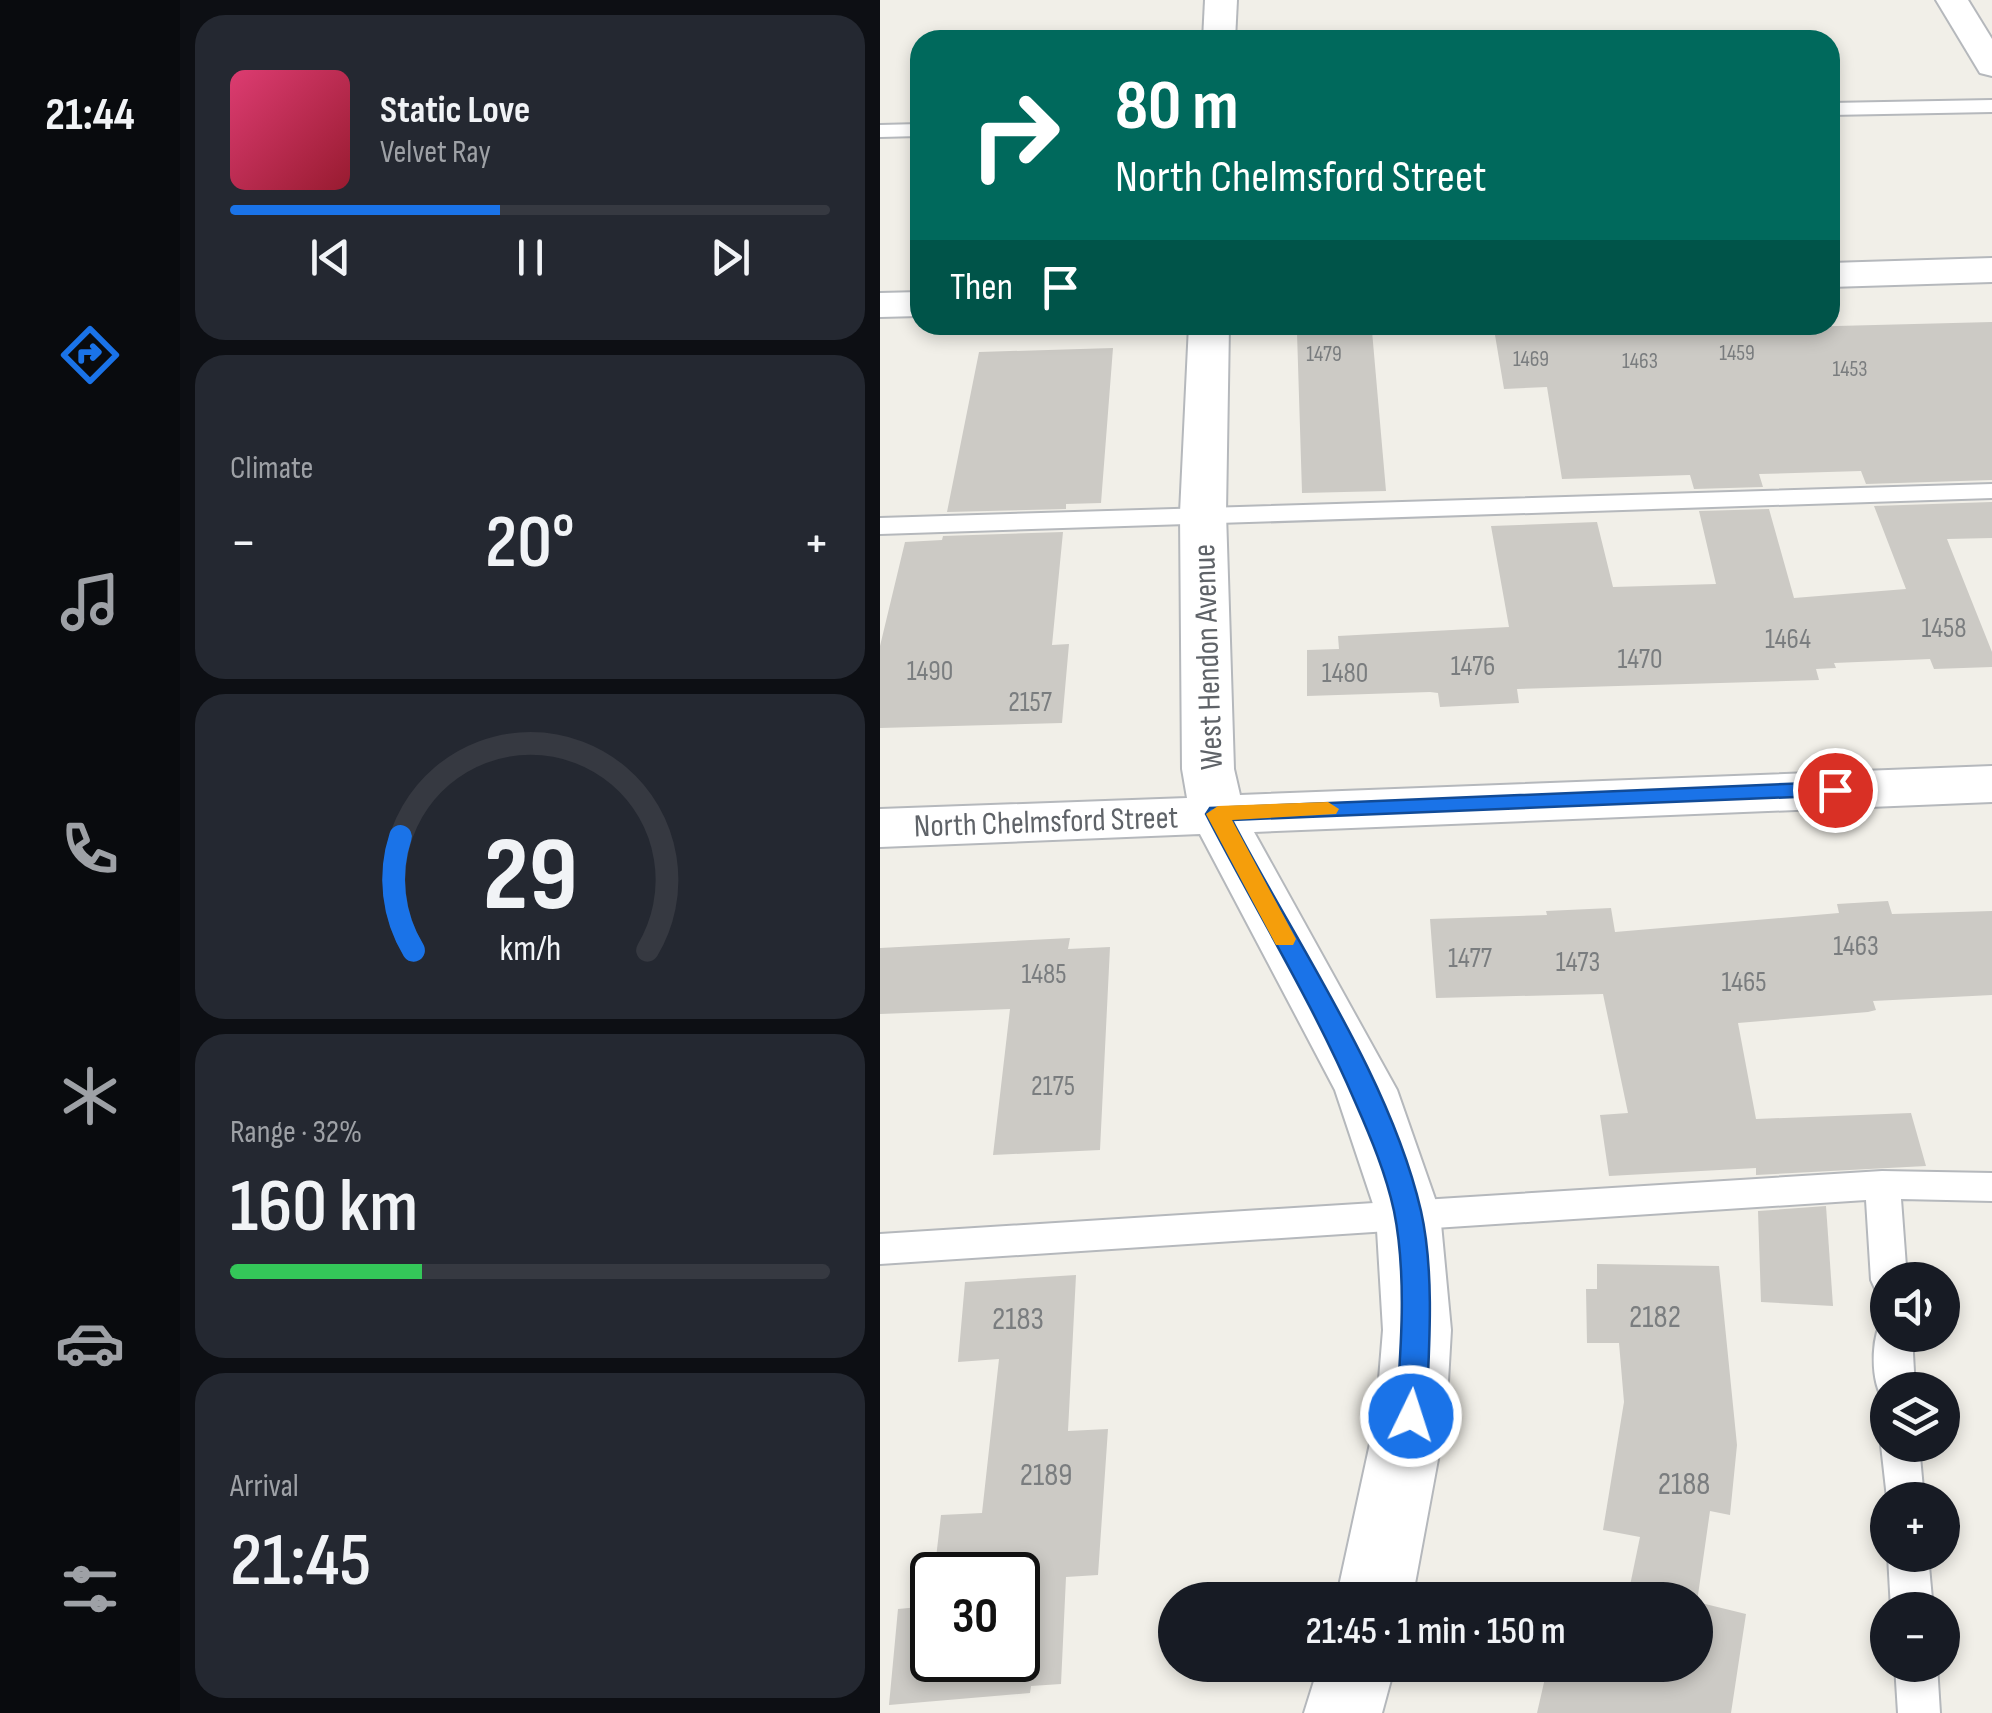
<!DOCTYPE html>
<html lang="en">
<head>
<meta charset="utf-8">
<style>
	body { margin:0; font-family:"Sofia Sans Condensed",sans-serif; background:#242831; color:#f1f3f6; height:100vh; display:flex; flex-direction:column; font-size:38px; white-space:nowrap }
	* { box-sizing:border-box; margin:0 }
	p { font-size:32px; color:#9ea1a6 }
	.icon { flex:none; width:55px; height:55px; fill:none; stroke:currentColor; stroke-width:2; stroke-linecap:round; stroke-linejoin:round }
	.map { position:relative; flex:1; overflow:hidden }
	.panel { display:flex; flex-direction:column; gap:15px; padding:15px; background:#0d0f14; width:700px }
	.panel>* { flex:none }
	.hud { position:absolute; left:30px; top:30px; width:930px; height:305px; border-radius:30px; box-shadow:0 5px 15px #0003; background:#00695c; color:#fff; overflow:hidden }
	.fabs { position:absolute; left:990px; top:1262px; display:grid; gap:20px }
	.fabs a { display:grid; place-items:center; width:90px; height:90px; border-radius:50%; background:#171b24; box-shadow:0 5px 15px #0003; font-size:50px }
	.speed { position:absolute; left:30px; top:1552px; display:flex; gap:20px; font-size:50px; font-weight:700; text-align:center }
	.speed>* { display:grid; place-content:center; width:130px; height:130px; border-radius:50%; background:#171b24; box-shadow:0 5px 15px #0003; line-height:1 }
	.speed .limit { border:5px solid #111; border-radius:15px; background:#fff; color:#111 }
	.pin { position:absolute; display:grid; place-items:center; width:85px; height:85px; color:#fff; margin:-42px; border:5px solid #fff; border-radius:50%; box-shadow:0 2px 10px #0007 }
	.me { position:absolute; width:110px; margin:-55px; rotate:4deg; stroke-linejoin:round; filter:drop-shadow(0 0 8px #0008) }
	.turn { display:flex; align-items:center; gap:35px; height:210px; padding:0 40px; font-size:45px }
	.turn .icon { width:130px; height:130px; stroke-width:2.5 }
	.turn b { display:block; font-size:70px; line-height:85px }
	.then { display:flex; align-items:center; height:95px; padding:0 40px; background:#0003; gap:20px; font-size:38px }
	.big { font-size:75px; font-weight:600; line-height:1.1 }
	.panel .tile { flex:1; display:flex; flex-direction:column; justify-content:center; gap:15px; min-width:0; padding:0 35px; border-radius:30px; background:#242831 }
	.panel .dial { align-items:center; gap:0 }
	.dial svg { height:260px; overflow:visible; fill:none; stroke:#363941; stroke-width:7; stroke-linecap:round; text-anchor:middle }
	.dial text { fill:#f1f3f6; stroke:none }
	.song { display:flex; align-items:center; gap:30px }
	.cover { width:120px; height:120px; border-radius:15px; background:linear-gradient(135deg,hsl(340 70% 55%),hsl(350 70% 35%)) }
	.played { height:10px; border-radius:5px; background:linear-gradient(90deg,#1a73e8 45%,#363941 45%) }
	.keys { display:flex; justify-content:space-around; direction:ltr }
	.heat { display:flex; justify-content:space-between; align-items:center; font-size:55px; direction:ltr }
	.charge { height:15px; border-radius:8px; background:linear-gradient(90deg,#34c759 32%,#363941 0) }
	.trip { position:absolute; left:278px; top:1582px; width:555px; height:100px; border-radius:50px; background:#171b24; box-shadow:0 5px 15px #0003; font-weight:600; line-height:100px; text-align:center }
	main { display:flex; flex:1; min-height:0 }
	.tab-bar { display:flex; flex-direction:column; width:180px; justify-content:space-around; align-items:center; background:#090b0e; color:#9ea1a6 }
	.tab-bar .icon { width:70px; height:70px }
	.tab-bar .current { color:#1a73e8 }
	.tab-bar b { font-size:45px; color:#f1f3f6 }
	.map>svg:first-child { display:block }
	.building { fill:#cccac5 }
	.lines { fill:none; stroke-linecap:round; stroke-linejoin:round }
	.service-casing { stroke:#b5b8bc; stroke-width:4 }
	.minor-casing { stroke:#b5b8bc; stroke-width:4 }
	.service { fill:#fff; fill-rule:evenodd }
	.minor { fill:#fff; fill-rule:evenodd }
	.route { fill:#1a73e8; stroke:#114b97; stroke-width:2.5 }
	.slow { fill:#f59e0b }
	.labels { text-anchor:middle; stroke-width:10; stroke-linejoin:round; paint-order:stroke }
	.far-number-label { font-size:22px; fill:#7a7d7f }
	.number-label { font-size:28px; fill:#7a7d7f }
	.street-label { font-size:32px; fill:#5f6368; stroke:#fff }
	.near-number-label { font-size:32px; fill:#7a7d7f }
</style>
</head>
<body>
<main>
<nav class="tab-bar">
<b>21:44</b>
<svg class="icon current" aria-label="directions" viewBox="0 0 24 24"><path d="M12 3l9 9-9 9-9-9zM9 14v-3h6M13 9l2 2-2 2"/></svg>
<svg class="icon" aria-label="music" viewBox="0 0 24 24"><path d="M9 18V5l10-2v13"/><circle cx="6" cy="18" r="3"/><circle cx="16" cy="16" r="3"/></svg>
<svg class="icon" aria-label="phone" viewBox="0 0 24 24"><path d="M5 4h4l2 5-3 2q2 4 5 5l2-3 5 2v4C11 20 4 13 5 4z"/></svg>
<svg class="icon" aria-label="climate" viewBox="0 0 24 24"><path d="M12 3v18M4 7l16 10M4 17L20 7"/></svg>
<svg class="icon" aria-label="car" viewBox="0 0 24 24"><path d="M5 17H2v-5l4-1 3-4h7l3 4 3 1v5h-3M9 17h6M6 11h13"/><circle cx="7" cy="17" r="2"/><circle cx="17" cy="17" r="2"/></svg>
<svg class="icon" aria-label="filters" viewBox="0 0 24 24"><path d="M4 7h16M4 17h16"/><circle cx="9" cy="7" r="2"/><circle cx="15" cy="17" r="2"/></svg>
</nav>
<section class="panel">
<div class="tile">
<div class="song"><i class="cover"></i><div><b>Static Love</b><p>Velvet Ray</p></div></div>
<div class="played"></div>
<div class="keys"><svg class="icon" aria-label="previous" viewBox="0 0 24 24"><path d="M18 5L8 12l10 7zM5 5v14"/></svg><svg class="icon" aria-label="pause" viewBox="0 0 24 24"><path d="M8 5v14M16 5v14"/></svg><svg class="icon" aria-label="next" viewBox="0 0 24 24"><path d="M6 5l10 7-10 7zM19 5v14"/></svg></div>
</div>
<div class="tile"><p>Climate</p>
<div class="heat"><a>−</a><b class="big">20°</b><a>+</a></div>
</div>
<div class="tile dial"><svg viewBox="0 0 100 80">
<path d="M14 69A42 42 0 1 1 86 69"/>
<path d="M14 69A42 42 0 0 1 10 34" stroke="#1a73e8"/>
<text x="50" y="56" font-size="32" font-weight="700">29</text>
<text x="50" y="72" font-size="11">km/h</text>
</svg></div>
<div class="tile"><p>Range · 32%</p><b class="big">160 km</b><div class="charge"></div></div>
<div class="tile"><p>Arrival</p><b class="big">21:45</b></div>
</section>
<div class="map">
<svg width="1112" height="1713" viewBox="0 0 1112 1713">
	<rect width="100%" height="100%" fill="#f1efe8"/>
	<g class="building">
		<path d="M1112,322v158l-126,4 -5,-13 -102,3 4,13 -69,2 -4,-14 -128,4 -15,-92 -43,2 -9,-54z"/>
		<path d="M492,331l14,160 -84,2 -5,-161z"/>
		<path d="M233,348l-12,155 -35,1v5l-119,3 32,-160z"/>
		<path d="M1112,502v36l-45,1 45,113v15l-58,2 -4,-10 -96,4 2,5 -20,1 3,11 -302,9 2,14 -79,4 -2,-14 -8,-1 -123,4v-46l32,-1 -1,-13 171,-9 -18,-101 106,-4 16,65 103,-3 -17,-73 70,-2 25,89 112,-9 -32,-83z"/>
		<path d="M183,532l-11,113 17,-1 -7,79 -182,5v-82l25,-104 37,-2 1,-4z"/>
		<path d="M1008,901l4,13 100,-3v84l-119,6 3,9 -8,2 -130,11 18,96 155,-6 15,53 -170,9v-7l-147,8 -9,-61 28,-2 -25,-119 -167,4 -6,-79 117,-4 -1,-4 65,-3 4,24 224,-19 -2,-9z"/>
		<path d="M190,938l-2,11 42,-2 -10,203 -107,5 17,-146 -130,5v-66z"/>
		<path d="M946,1206l7,100 -72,-4 -3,-91z"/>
		<path d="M717,1264l122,2 18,179 -7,70 -20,-4 -13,91 49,12 -15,99h-194l11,-48h147v-65h-68l13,-63 -37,-7 21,-128 -5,-59h-32l-1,-54h11z"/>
		<path d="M196,1275l-8,156 40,-2 -10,146 -32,2 -5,107 -30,2 -1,7 -141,12 9,-96 32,-3 2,-22v76h86v-85h-84l7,-60 41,-2 17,-154 -41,3 7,-80z"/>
	</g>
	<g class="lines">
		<g class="service-casing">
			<g id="service">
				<path d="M1112,100v12l-162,3v-12z"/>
				<path d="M40,124v12l-40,1v-12z"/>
				<path d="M1112,484v14l-1112,36v-16z"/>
				<path d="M1002,1171l110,2v28l-91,-2 6,81h-19v15l-12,-4 -5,-11 -5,-80 -986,64v-30z"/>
				<path d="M1008,1321v14h24l3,55h-27v14c-18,-14 -17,-61 -8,-80z"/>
				<path d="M1008,1432v13h31l5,55h-36v7l-7,-62z"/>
				<path d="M1008,1555h40l5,55h-42z"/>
				<path d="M1015,1665h42l3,48h-42z"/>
			</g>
		</g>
		<g class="minor-casing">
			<g id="minor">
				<path d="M325,0h32l-2,40h-32z"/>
				<path d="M1056,0h32l24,39v37l-12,-3z"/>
				<path d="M1112,258v24l-162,5v-24z"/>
				<path d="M40,292v24l-40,1v-24z"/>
				<path d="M309,325h40l-3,188 8,256 6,26 752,-29v36l-738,30 143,258 43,123 11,117 -5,86 -34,184h-76l40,-184 7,-86 -7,-117 -41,-123 -135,-256 -320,13v-38l307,-11 -5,-29 -2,-256z"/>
				<path d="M439,1665h76l-13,48h-78z"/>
			</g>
		</g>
		<use href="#service" class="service"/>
		<use href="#minor" class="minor"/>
	</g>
	<path class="route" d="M955,782l11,8 -3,5 -611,25c63,122 158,257 189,391 14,62 8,141 5,205l-5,9 -10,4 -10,-4 -5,-9c5,-65 11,-141 -2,-205 -8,-37 -23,-73 -38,-107 -43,-101 -100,-193 -150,-290l4,-6z"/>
	<path class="slow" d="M448,802l11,7 -3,5 -104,6 64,119 -3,6h-17l-70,-131 12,-8z"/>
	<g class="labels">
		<g class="far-number-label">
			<text x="857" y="360">1459</text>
			<text x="444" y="361">1479</text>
			<text x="651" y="366">1469</text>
			<text x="760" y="368">1463</text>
			<text x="970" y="376">1453</text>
		</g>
		<g class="number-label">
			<text x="1064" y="637">1458</text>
			<text x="908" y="648">1464</text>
			<text x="760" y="668">1470</text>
			<text x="593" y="675">1476</text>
			<text x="50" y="680">1490</text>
			<text x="465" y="682">1480</text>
			<text x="150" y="711">2157</text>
			<text x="976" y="955">1463</text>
			<text x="590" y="967">1477</text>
			<text x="698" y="971">1473</text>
			<text x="164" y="983">1485</text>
			<text x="864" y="991">1465</text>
			<text x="173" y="1095">2175</text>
		</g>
		<g class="street-label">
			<text transform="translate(327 657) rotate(-92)" y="11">West Hendon Avenue</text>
			<text transform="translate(166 821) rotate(-2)" y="11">North Chelmsford Street</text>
		</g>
		<g class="near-number-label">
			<text x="775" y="1327">2182</text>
			<text x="138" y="1329">2183</text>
			<text x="166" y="1485">2189</text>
			<text x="804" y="1494">2188</text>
		</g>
	</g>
</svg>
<div class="fabs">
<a><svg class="icon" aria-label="sound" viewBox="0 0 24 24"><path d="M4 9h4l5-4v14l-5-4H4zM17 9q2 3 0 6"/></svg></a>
<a><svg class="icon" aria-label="layers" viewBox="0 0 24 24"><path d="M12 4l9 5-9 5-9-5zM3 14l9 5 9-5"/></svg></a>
<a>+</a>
<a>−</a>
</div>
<div class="speed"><div class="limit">30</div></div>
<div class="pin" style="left:955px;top:790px;background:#d93025"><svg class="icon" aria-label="arrive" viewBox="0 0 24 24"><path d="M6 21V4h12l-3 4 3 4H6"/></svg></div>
<svg class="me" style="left:531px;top:1416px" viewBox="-20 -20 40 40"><circle r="17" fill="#1a73e8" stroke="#fff" stroke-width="3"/><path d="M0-11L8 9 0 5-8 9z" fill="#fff"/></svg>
<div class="trip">21:45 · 1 min · 150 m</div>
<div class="hud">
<div class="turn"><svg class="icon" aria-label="right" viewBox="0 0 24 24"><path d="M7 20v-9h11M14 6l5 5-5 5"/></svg><div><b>80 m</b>North Chelmsford Street</div></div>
<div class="then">Then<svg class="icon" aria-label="arrive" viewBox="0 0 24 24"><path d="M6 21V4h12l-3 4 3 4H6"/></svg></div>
</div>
</div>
</main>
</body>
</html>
